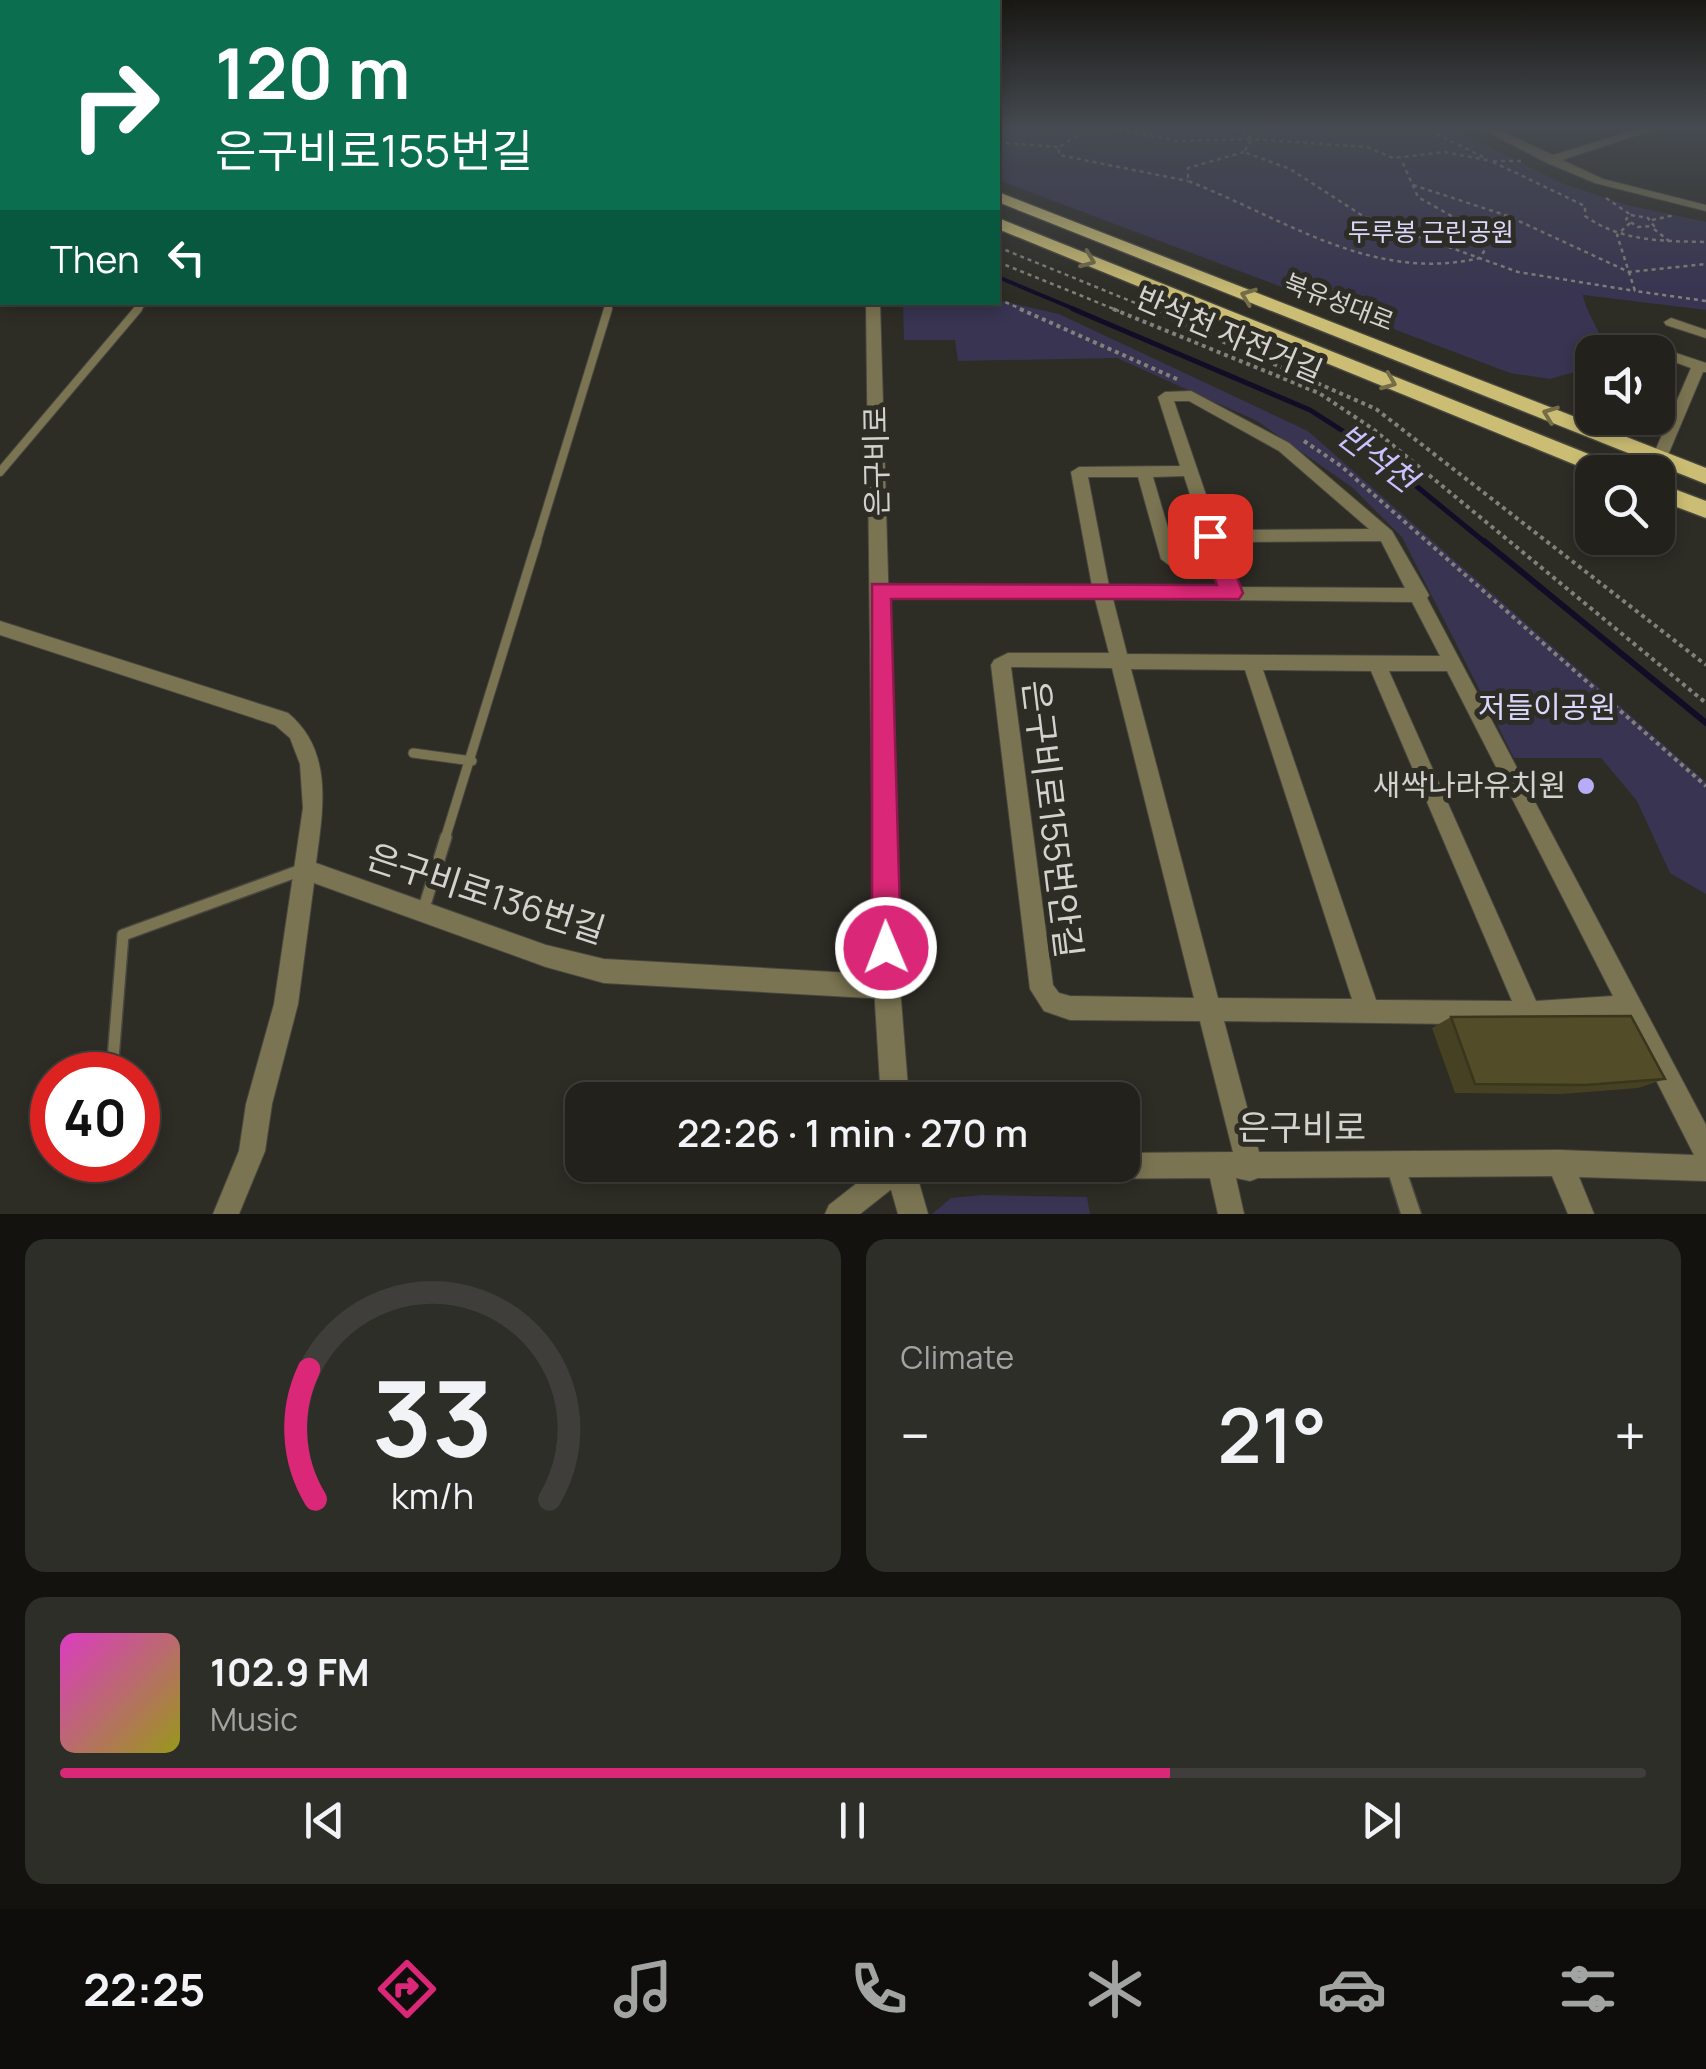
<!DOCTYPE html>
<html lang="en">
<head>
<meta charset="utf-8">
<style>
	body { margin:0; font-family:Manrope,"Noto Sans KR",sans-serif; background:#2e2e29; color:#f1f3f6; height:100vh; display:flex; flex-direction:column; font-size:38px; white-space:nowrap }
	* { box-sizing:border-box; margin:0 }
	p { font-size:32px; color:#a2a3a3 }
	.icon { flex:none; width:55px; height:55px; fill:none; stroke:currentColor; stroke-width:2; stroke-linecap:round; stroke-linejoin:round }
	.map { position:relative; height:1214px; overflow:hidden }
	.panel { display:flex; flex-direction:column; gap:25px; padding:25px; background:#13120f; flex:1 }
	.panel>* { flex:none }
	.hud { position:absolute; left:0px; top:0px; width:1000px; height:305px; box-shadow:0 5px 15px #0003,0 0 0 2px #3f3e3b; background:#0b6e4f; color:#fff; overflow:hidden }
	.tools { position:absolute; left:1575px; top:335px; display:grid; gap:20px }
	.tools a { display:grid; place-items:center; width:100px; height:100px; border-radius:20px; background:#22211c; box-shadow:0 5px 15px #0003,0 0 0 2px #3f3e3b; font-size:50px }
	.speed { position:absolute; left:30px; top:1052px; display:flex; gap:20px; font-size:50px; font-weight:700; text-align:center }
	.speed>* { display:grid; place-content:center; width:130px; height:130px; border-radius:50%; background:#22211c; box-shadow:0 5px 15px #0003,0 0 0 2px #3f3e3b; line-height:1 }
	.speed .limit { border:15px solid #d22; background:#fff; color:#111 }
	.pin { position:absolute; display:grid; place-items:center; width:85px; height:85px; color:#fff; margin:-42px; border-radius:20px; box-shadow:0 5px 15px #0006 }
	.me { position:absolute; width:110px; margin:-55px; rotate:359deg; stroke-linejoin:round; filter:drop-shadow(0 0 8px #0008) }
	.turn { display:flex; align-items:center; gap:35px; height:210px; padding:0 50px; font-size:45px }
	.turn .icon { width:130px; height:130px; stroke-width:2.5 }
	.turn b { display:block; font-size:70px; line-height:85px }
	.then { display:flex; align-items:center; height:95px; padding:0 50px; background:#0003; gap:20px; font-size:38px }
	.big { font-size:75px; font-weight:600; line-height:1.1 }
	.panel .tile { flex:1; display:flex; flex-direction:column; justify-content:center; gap:15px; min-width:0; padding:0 35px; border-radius:20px; background:#2e2e29 }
	.panel .dial { align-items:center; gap:0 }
	.dial svg { height:260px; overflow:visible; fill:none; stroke:#3f3e3b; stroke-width:7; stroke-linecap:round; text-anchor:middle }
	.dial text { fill:#f1f3f6; stroke:none }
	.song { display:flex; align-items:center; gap:30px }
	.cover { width:120px; height:120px; border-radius:15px; background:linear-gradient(135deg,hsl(310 70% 55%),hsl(60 70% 35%)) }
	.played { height:10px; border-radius:5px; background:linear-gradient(90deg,#db2777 70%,#3f3e3b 70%) }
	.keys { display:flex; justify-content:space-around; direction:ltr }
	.heat { display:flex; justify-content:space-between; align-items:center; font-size:55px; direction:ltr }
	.panel .tiles { flex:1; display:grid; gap:25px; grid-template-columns:1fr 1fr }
	.tile:last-child { grid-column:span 2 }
	.trip { position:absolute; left:565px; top:1082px; width:575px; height:100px; border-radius:20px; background:#22211c; box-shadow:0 5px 15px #0003,0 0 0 2px #3f3e3b; font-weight:600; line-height:100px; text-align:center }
	.menu { display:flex; height:160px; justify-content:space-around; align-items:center; background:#0e0d0b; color:#a2a3a3 }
	.menu .icon { width:70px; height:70px }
	.menu .active { color:#db2777 }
	.menu b { font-size:45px; color:#f1f3f6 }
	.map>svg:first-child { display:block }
	.green { fill:#383451 }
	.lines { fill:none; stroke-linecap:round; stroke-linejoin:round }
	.stream-far2 { stroke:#120c27; stroke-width:4 }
	.stream-far1 { stroke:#120c27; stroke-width:5 }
	.stream { stroke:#120c27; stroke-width:6 }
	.service-far3-casing { stroke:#484740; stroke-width:8 }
	.service-far2-casing { stroke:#484740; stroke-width:10 }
	.service-far1-casing { stroke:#484740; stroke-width:11 }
	.service-casing { stroke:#484740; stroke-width:14 }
	.pedestrian-casing { stroke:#484740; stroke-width:3 }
	.minor-casing { stroke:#484740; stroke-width:2 }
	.tertiary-casing { stroke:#484740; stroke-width:2 }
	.primary-casing { stroke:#484740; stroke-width:3 }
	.path-far1 { stroke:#81807a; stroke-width:2.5; stroke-dasharray:4 4; stroke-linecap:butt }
	.path { stroke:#81807a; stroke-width:4; stroke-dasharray:4 4; stroke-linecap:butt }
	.service-far3 { stroke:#7b7452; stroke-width:6 }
	.service-far2 { stroke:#7b7452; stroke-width:8 }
	.service-far1 { stroke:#7b7452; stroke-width:9 }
	.service { stroke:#7b7452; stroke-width:11 }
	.pedestrian { fill:#7b7452; fill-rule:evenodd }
	.minor { fill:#7b7452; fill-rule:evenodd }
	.tertiary { fill:#7b7452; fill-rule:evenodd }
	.primary { fill:#cbbd73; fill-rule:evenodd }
	.wall { fill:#474123 }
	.building { fill:#534c29; stroke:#3a351d; stroke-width:2.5 }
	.oneway { stroke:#746d48 }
	.route { fill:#db2777; stroke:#8e194d; stroke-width:2.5 }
	.poi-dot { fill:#b6acf8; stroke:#2d2c25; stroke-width:4 }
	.labels { text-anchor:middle; stroke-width:10; stroke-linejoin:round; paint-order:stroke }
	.far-park-label { font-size:25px; fill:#d9d6fa; stroke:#2d2c25 }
	.far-street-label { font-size:25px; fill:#d3d2ce; stroke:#2d2c25 }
	.street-label { font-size:30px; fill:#d3d2ce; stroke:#2d2c25 }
	.park-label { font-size:30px; fill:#d9d6fa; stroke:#2d2c25 }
	.poi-label { font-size:30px; fill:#d3d2ce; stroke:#2d2c25; text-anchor:end }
	.water-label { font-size:32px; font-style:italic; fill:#c9c2fe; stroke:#2d2c25 }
	.near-street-label { font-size:35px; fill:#d3d2ce; stroke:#2d2c25 }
</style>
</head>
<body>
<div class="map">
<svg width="1706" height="1214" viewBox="0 0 1706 1214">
	<rect width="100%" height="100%" fill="#2d2c25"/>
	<g class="green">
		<path d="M998,127h452l111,56 66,22 79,17v88l-123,-15c4,21 20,38 22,57h-13v15l-42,12 -40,-6 -512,-193z"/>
		<path d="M998,300l61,14 249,117 398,351v112l-36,-21 -33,-72 -36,-43h-87l-112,-221 -49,-49 -96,-67 -140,-63 -159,3 -3,-21h-51l-1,-37z"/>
		<path d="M983,1195l104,2 3,17h-158l19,-16z"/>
	</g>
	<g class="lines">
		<path class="stream-far2" d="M998,277l81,34"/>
		<path class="stream-far1" d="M1073,309l237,101 61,39 116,95"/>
		<path class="stream" d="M1484,541l222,182"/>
		<g class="service-far3-casing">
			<g id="service-far3">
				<path d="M136,311l8,-9"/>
				<path d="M607,311l3,-9"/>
			</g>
		</g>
		<g class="service-far2-casing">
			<g id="service-far2">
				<path d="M0,472l138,-163"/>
				<path d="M536,544l72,-235"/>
			</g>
		</g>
		<g class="service-far1-casing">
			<g id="service-far1">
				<path d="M413,753l59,8"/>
				<path d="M445,839l92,-298"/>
			</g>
		</g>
		<g class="service-casing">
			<g id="service">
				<path d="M423,911l23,-74"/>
				<path d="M113,1059l10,-124 181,-66"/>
			</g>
		</g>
		<g class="pedestrian-casing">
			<path id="pedestrian" d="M1395,1156l7,2 19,56h-20l-15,-49 2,-7z"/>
		</g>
		<g class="minor-casing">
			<g id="minor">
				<path d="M1478,127h14l61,28 92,-28h17l-100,33 41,19 103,26v6l-111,-28 -50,-21z"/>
				<rect x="0" y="147" width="2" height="8"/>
				<path d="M1671,318l35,12v8l-40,-13 -2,-3z"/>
				<path d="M1619,334l87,29v9h-3l-38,90h-10l-3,-4 39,-90 -33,-12v-4h-10l-34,-11 -2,-3z"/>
				<path d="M1191,391l98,52 103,88 37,64 -2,3 279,527v56l-127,-4 15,37h-26l-16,-38 -294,2 -8,3 -14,-3 8,36h-26l-8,-36 -307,2 -43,34h-35l4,-9 51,-40h242v-12l111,-1 -33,-131 -130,-1 -26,-9 -14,-22 -39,-324 3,-5 14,-7h101l-14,-54 -215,-1 -9,-7 9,-7 212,2 -21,-114 8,-5 101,-1 -22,-69 7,-5zM1174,401h15l90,50 90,78 -151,1zM1184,476l36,111 -111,-1 -21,-109h50l23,82 8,6 8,-6 -24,-82zM1381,541l24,47 -167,-1 -16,-45zM1113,599l299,3 28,54 -313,-2zM1011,667l101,1 82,330 -124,-2 -11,-3 -6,-8zM1131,669l114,1 107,329 -134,-1zM1263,670l108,1 141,330 -136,-1zM1389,671h58l166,325 -77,5zM1625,1019l69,136 -134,-5 -301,2 -35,-131 305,4z"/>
				<path d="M0,621l288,92c46,38 35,97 28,150l230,82 58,14 283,16 8,4 4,8 -4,8 -8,4 -283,-16 -58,-16 -232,-84 -16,121 -26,100 -7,47 -26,63h-26l26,-63 7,-47 28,-100 29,-196 -3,-44 -10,-26 -15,-13 -275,-90z"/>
			</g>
		</g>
		<g class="tertiary-casing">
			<g id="tertiary">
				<path d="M866,302h14l20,685 9,113h-28l-7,-113z"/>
				<path d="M884,1165h30l14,49h-30z"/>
			</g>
		</g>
		<g class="primary-casing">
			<g id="primary">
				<path d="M998,192l708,276v16l-708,-282z"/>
				<path d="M998,218l623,249 3,5h-31l-595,-243z"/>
				<path d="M1658,483l48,18v17l-48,-18z"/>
			</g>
		</g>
		<g class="path-far1">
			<path d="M1091,127l-32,20v8l129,26"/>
			<path d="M1103,127l75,14 74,-2 -8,13 46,17 73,47 155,56 117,19"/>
			<path d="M1235,127l17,12 115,8 26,11 52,-6 46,9"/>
			<path d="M1422,127l65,32"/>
			<path d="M1006,143l53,4"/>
			<path d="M1244,152l-56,16v13c98,38 184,102 292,77l6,-10 -8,-17 -60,-34 -17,-38"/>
			<path d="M1521,161h-30l94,45v10c37,26 78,25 121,26"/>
			<path d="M1413,185l95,31 121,56 77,-8"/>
			<path d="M1606,198l25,17"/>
			<path d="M1631,215l17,3 6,8 -16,1 -12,-8z"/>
			<path d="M1652,220l23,-5"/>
			<path d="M1630,223l-13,12 18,56 71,10"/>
			<path d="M1654,229l16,13"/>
			<path d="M998,247l157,64"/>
			<path d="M998,262l121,49"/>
			<path d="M998,299l28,12"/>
		</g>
		<g class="path">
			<path d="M1020,309l159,71"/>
			<path d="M1113,309l206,84 54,36 333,274"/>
			<path d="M1149,309l227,100 330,256"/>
			<path d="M1304,441l37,25 365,320"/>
		</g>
		<use href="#service-far3" class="service-far3"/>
		<use href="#service-far2" class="service-far2"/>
		<use href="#service-far1" class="service-far1"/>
		<use href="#service" class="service"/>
		<use href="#pedestrian" class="pedestrian"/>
		<use href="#minor" class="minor"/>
		<use href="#tertiary" class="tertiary"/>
		<use href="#primary" class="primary"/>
	</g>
	<path class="wall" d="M1451,1017l214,62 -27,9 -77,6 -106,-1 -23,-65z"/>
	<path class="building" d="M1631,1016l34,63 -80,6 -110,-1 -24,-67z"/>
	<defs><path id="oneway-chevron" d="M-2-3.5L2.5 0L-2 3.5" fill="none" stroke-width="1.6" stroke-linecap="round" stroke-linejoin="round" transform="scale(2.5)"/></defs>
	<g class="oneway">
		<use href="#oneway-chevron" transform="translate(1088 260) rotate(22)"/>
		<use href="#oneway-chevron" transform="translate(1248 296) rotate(-159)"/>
		<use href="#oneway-chevron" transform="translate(1389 382) rotate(22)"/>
		<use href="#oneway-chevron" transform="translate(1550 414) rotate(-159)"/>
	</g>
	<linearGradient id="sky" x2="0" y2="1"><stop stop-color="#191814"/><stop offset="0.43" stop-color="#464b51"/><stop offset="1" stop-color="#464b51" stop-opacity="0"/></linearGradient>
	<rect width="1706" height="297" fill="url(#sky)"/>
	<path class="route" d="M1210,528l11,8 22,57 -4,6h-348l10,349 -4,10 -11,4 -10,-4 -4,-10v-364l345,1 -17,-49z"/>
	<circle class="poi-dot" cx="1586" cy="786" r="10"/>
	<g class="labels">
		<g class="far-park-label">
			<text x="1431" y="241">두루봉 근린공원</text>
		</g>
		<g class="far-street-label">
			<text transform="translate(1339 302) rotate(21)" y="9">북유성대로</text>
		</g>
		<g class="street-label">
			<text transform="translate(1229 335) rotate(23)" y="10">반석천 자전거길</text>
			<text transform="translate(877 461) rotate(-91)" y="10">은구비로</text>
		</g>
		<g class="park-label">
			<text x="1547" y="718">저들이공원</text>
		</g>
		<g class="poi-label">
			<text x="1566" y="796">새싹나라유치원</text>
		</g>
		<g class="water-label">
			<text transform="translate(1377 458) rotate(37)" y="11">반석천</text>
		</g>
		<g class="near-street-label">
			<text transform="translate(1052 819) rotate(83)" y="12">은구비로155번안길</text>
			<text transform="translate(486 894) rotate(18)" y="12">은구비로136번길</text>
			<text x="1302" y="1140">은구비로</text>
		</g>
	</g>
</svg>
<div class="tools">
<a><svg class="icon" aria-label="sound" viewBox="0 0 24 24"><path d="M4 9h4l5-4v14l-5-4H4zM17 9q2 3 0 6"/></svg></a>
<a><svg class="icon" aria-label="search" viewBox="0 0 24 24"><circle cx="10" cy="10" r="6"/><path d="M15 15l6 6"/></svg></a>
</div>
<div class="speed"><div class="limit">40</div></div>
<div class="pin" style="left:1210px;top:536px;background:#d93025"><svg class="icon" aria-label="arrive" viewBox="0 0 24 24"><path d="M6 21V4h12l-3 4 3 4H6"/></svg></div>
<svg class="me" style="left:886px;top:948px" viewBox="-20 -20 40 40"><circle r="17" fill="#db2777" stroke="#fff" stroke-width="3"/><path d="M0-11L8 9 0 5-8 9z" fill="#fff"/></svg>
<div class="trip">22:26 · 1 min · 270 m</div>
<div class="hud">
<div class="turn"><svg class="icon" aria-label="right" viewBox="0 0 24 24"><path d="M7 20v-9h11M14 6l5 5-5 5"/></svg><div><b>120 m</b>은구비로155번길</div></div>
<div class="then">Then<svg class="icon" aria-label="left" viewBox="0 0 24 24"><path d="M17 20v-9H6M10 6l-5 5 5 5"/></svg></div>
</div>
</div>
<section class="panel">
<div class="tiles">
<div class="tile dial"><svg viewBox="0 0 100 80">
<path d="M14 69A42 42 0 1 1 86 69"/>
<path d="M14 69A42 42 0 0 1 12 29" stroke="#db2777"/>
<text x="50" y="56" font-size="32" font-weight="700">33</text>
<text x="50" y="72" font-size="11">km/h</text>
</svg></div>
<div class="tile"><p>Climate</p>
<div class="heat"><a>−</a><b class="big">21°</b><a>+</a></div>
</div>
<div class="tile">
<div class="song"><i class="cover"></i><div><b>102.9 FM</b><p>Music</p></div></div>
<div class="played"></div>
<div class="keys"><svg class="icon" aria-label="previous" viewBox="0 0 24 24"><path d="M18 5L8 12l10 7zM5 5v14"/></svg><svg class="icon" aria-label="pause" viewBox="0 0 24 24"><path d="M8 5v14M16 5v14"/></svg><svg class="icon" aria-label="next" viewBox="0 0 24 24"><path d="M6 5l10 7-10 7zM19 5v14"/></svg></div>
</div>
</div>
</section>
<nav class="menu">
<b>22:25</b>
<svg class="icon active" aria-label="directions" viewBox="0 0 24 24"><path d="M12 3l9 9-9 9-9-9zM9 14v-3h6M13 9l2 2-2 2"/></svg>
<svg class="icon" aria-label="music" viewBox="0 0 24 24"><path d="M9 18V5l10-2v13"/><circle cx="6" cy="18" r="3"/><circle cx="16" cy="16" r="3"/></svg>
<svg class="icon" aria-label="phone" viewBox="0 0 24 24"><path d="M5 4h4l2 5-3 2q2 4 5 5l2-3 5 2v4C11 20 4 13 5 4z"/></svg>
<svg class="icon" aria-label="climate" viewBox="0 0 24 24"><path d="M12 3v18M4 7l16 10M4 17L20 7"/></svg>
<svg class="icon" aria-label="car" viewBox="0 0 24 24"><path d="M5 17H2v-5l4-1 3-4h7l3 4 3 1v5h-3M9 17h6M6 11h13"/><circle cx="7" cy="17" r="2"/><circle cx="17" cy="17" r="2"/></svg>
<svg class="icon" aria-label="filters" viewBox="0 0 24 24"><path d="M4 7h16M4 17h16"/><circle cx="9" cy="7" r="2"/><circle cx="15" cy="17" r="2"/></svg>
</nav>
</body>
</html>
